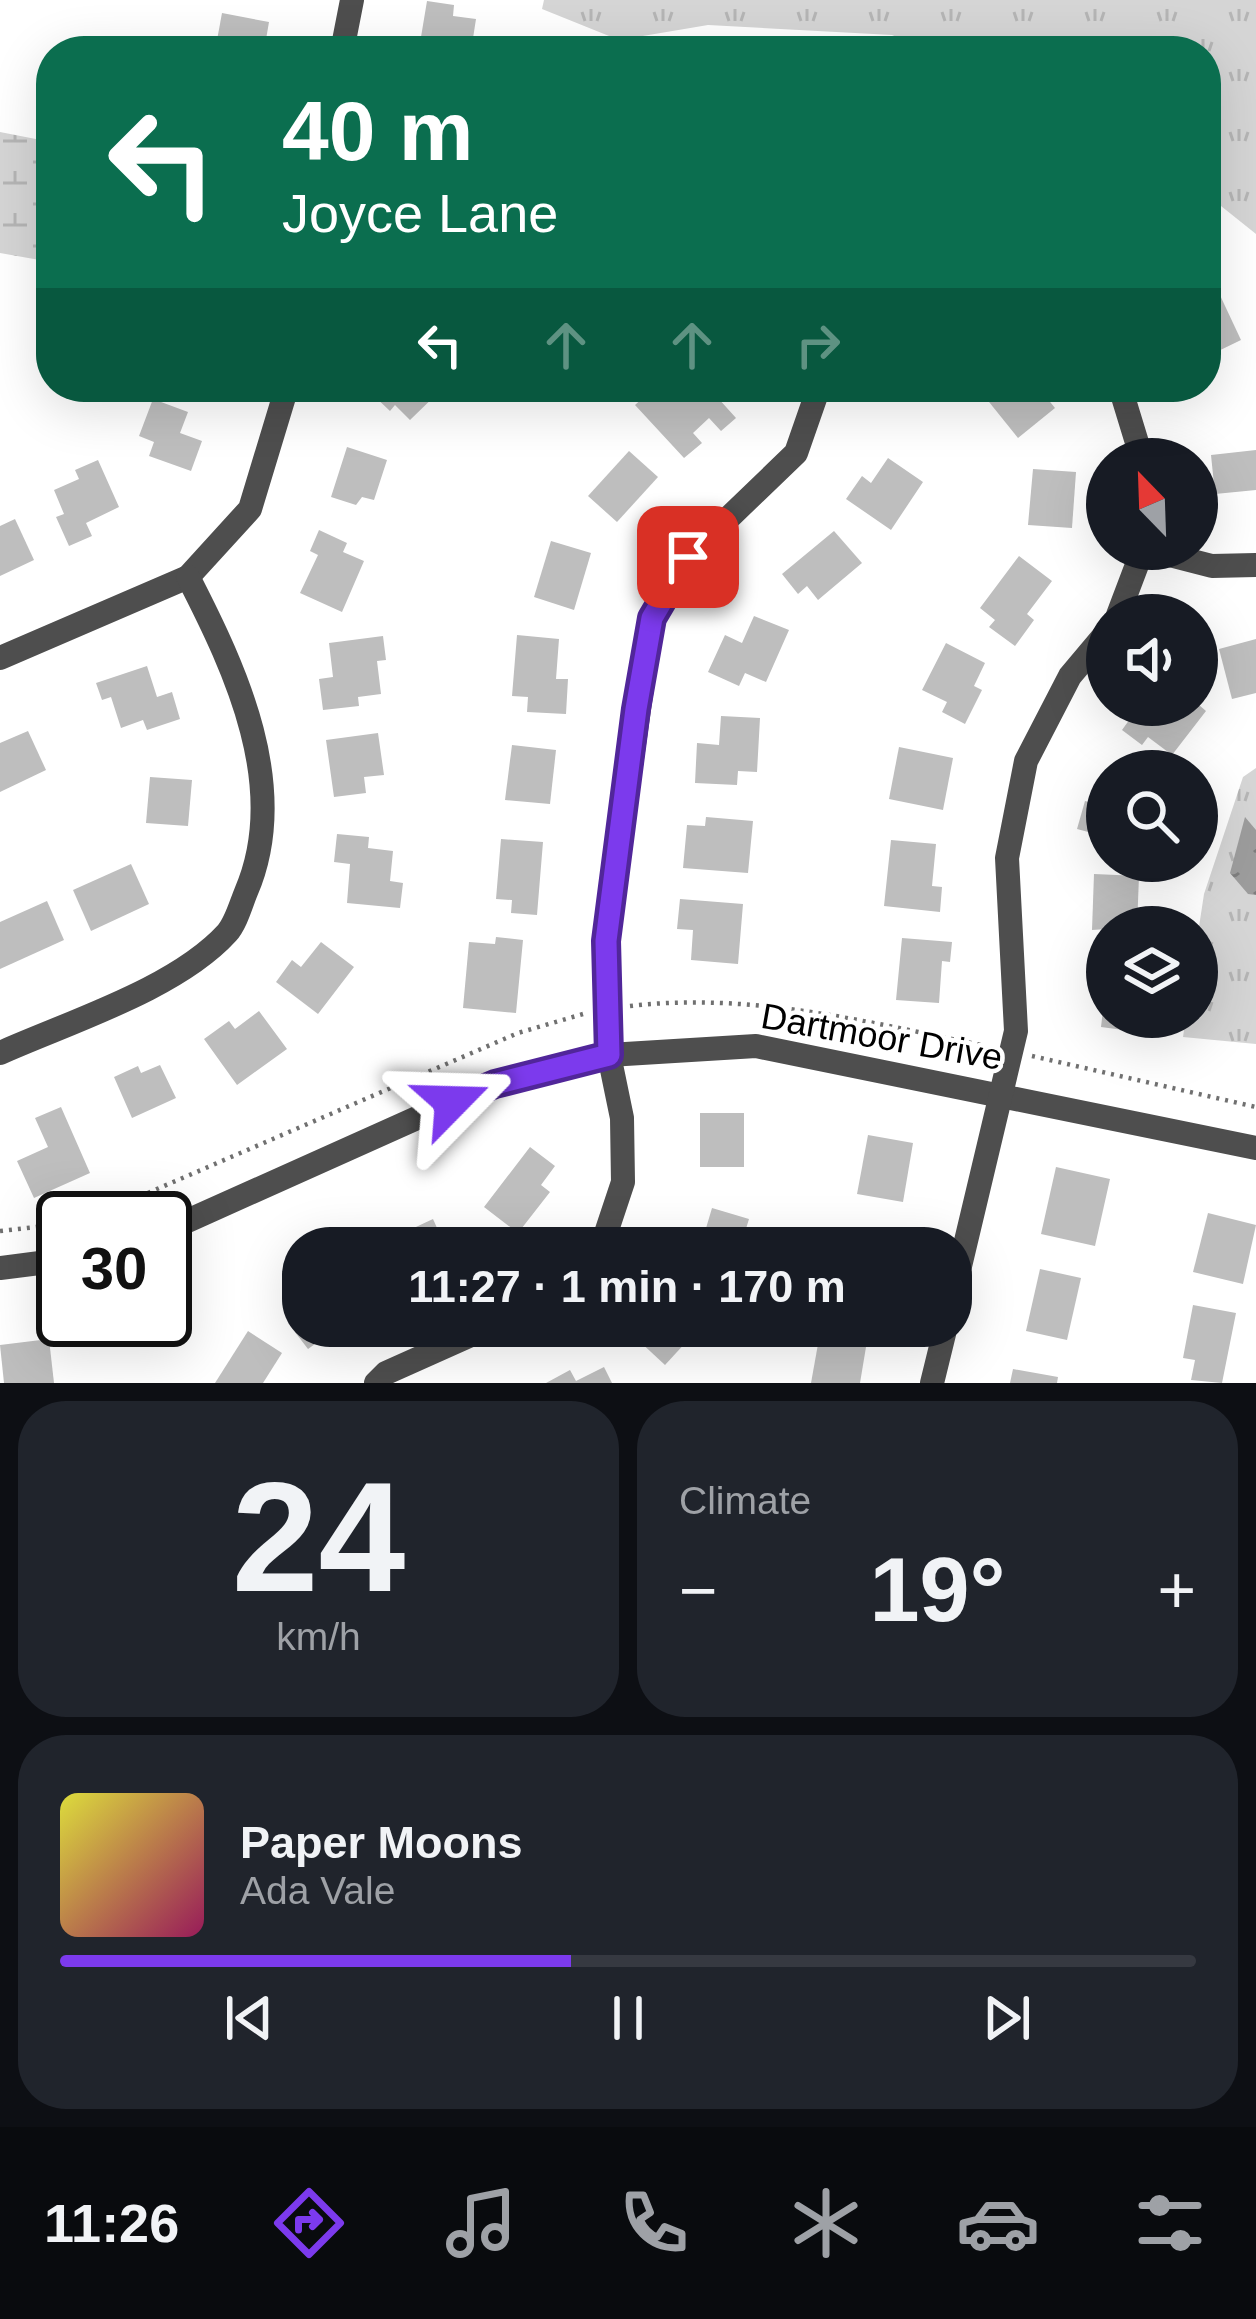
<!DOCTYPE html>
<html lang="en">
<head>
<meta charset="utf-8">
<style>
	body { margin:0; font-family:Helvetica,sans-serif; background:#20242c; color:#f1f3f6; height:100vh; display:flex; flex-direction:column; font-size:45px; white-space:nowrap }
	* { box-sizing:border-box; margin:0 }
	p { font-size:39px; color:#9ea1a6 }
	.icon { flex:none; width:66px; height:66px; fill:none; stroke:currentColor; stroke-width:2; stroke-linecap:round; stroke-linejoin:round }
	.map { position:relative; height:1383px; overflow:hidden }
	.details { display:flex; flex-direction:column; gap:18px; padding:18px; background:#0d0f14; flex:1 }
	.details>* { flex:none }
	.top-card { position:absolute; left:36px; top:36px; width:1185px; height:366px; border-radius:48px; box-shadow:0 12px 48px #0002; background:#0b6e4f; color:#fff; overflow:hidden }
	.needle { width:78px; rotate:337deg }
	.tools { position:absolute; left:1086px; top:438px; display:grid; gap:24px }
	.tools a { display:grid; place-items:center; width:132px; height:132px; border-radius:50%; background:#171b24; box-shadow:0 12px 48px #0002; font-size:60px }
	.speed { position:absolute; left:36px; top:1191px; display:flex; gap:24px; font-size:60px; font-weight:700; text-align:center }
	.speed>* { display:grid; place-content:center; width:156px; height:156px; border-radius:50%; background:#171b24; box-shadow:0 12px 48px #0002; line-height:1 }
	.speed .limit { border:6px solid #111; border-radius:18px; background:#fff; color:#111 }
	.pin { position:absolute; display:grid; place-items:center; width:102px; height:102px; color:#fff; margin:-51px; border-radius:24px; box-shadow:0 6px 18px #0006 }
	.me { position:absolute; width:132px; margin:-66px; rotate:68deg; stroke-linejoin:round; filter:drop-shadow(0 0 9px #0008) }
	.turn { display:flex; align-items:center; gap:42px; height:252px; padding:0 48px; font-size:54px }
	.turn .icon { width:156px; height:156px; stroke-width:2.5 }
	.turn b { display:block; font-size:84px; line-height:102px }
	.lanes { display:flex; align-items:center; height:114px; padding:0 48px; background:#0003; justify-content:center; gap:60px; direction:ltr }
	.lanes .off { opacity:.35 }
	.big { font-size:90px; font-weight:700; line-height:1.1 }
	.details .card { flex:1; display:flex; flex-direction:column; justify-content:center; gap:18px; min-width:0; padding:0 42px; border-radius:48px; background:#20242c }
	.details .dial { align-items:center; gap:0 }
	.dial b { font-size:156px; line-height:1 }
	.song { display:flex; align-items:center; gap:36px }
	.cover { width:144px; height:144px; border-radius:18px; background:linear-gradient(135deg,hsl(60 70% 55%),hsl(330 70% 35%)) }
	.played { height:12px; border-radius:6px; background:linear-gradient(90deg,#7c3aed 45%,#363941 45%) }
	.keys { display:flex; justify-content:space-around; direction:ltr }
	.heat { display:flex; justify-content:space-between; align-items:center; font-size:66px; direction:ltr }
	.details .tiles { flex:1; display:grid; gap:18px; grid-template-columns:1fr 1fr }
	.card:last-child { grid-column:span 2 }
	.trip { position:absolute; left:282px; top:1227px; width:690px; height:120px; border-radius:48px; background:#171b24; box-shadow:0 12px 48px #0002; font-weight:700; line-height:120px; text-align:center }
	.dock { display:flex; height:192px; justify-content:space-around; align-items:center; background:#090b0e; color:#9ea1a6 }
	.dock .icon { width:84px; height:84px }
	.dock .active { color:#7c3aed }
	.dock b { font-size:54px; color:#f1f3f6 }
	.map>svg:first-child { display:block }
	.wetland { fill:url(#wetland-marsh) }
	.park { fill:url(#park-tufts) }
	.water { fill:url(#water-ripples) }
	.building { fill:#bebebe }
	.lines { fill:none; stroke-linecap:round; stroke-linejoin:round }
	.path { stroke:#707070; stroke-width:4.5; stroke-dasharray:3 6; stroke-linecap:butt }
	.minor { stroke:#4e4e4e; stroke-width:24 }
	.route-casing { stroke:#51269a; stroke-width:30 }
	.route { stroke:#7c3aed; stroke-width:21 }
	.labels { text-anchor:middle; stroke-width:9; stroke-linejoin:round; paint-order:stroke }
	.street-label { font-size:36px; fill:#000; stroke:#fff }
</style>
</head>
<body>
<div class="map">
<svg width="1256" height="1383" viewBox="0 0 1256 1383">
	<defs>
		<pattern id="wetland-marsh" width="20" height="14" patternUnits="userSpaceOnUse" patternTransform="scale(3)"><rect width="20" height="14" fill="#d5d5d5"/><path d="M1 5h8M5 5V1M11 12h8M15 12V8" fill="none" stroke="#b5b5b5"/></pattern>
		<pattern id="park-tufts" width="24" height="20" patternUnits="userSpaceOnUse" patternTransform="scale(3)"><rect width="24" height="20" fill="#d5d5d5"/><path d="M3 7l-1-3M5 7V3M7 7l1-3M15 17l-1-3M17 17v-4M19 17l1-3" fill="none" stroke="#b5b5b5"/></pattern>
		<pattern id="water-ripples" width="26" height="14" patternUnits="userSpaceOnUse" patternTransform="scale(3)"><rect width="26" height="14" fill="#9c9c9c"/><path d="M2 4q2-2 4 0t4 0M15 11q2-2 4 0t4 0" fill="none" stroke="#7d7d7d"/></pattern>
	</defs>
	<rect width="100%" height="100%" fill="#fff"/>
	<path class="wetland" d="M0,132l51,10v120l-51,-9z"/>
	<g class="park">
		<path d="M544,0h712v234l-50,-40v-143h-278l-36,-16 -184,-10 -89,15 -77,-31z"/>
		<path d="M1256,768v276l-73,-7 3,-20h11v-77l7,-46 39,-117z"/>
	</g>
	<path class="water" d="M1245,817l11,13v65l-8,-1 -18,-21z"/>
	<g class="building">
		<path d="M427,1l27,4 -1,11 23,3 -5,32h-40l2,-13 -12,-1z"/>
		<path d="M222,13l47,9 -5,29h-49z"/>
		<path d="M1218,291l23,49 -35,17v-60z"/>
		<path d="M377,387h67l-34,33 -15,-15 -5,6 -19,-18z"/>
		<path d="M655,387l18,5 6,-5h29l28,31 -15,13 -12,-13 -16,15 9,10 -18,15 -49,-53z"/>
		<path d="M872,387h64l-2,12z"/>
		<path d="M977,387h61l17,21 -37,30z"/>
		<path d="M153,399l35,13 -8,21 22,8 -11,30 -42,-15 5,-14 -15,-6z"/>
		<path d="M347,447l40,13 -13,40 -12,-3 -6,8 -25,-8z"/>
		<path d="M1256,450v40l-41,4 -4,-39z"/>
		<path d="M629,451l29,26 -41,45 -29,-26z"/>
		<path d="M888,458l35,24 -32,48 -45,-31 16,-23 9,7z"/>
		<path d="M98,460l21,47 -33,16 6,13 -23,10 -13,-29 8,-3 -10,-24 25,-11 -4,-9z"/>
		<path d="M1033,469l43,3 -4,56 -44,-3z"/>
		<path d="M15,519l19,41 -34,16v-50z"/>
		<path d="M319,530l28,13 -4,9 21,9 -22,51 -42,-19 18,-38 -8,-4z"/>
		<path d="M834,531l28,32 -44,37 -11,-14 -9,8 -16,-20z"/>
		<path d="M551,541l40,12 -17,57 -40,-13z"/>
		<path d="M1019,556l33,25 -25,33 7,6 -19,26 -26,-19 6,-7 -15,-12z"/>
		<path d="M754,616l35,14 -23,52 -21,-9 -6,13 -31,-14 17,-37 17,8z"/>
		<path d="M517,635l42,4 -3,40h12l-2,35 -39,-2 1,-15 -16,-1z"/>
		<path d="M383,636l3,24 -9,1 4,33 -23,3 1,9 -36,4 -4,-31 14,-2 -4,-34z"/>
		<path d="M1256,639v54l-24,6 -13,-50z"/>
		<path d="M946,643l39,20 -11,23 8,4 -17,34 -23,-12 5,-10 -25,-12z"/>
		<path d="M147,666l10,31 15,-5 8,27 -33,11 -4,-10 -22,8 -10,-31 -9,3 -6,-17z"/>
		<path d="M1140,705l15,8 6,-8h38l7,6 -34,44 -24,-18 -6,8 -20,-15z"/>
		<path d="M721,716l39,2 -3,54 -19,-1 -1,14 -42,-2 2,-40 22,2z"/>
		<path d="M28,731l18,39 -46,22v-49z"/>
		<path d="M378,733l6,42 -20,2 2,16 -32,4 -8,-57z"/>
		<path d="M512,745l44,5 -6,54 -45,-4z"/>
		<path d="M899,747l54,11 -10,52 -54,-11z"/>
		<path d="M150,777l42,3 -4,46 -42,-3z"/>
		<path d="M1085,801l22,6v30l-30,-8z"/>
		<path d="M706,817l47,4 -5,52 -65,-5 4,-43 18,1z"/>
		<path d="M337,834l32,3 -1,11 25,3 -3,30 13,2 -3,25 -53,-5 3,-39 -16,-2z"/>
		<path d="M501,839l42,3 -6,73 -26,-2 1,-13 -16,-1z"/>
		<path d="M891,840l45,4 -4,42 10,1 -2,25 -56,-6z"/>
		<path d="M131,864l18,40 -58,27 -18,-41z"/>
		<path d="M1094,874l45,2 -2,51 -45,3z"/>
		<path d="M680,899l63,5 -5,60 -47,-4 2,-30 -16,-1z"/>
		<path d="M47,901l17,39 -64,29v-47z"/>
		<path d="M496,937l27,3 -7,73 -53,-5 6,-66 26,2z"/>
		<path d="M902,938l50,4 -2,20 -8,-1 -3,42 -43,-3z"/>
		<path d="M321,942l33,25 -36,47 -42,-32 16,-22 9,7z"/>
		<path d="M1104,1002l3,15h41l-2,16 -45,-6z"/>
		<path d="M259,1011l28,38 -50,36 -33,-46 25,-18 6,8z"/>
		<path d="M160,1065l16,33 -44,20 -18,-41 24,-11 3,7z"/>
		<path d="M61,1107l29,66 -56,25 -17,-37 31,-14 -13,-29z"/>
		<rect x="700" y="1113" width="44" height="54"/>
		<path d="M868,1135l45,8 -10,59 -46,-8z"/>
		<path d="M530,1147l25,19 -14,19 9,7 -32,41 -34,-26z"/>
		<path d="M1056,1167l54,12 -15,67 -54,-12z"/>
		<path d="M712,1208l37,11 -9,29h-60l6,-19 18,6z"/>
		<path d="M1208,1213l48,12 -13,59 -50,-12z"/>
		<path d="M433,1219l13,29h-75z"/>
		<path d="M836,1234l55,12v2h-58z"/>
		<path d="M1040,1269l41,9 -14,62 -41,-9z"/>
		<path d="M303,1280v46h37l-32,23 -20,-26 11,-7 -16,-22z"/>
		<path d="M1193,1305l43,8 -14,70 -31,-3 4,-20 -12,-2z"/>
		<path d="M623,1326h74l2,2 -34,37z"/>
		<path d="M248,1331l34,22 -19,30h-48z"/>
		<path d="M820,1333l47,8 -7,42h-49z"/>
		<path d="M49,1339l5,44h-50l-4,-38z"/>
		<path d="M604,1367l8,16h-66l24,-13 6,11z"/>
		<path d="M1013,1369l45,8 -1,6h-47z"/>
	</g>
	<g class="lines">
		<g class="path">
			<path d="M630,1006c122,-14 237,16 356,40"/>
			<path d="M1032,1056l224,51"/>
			<path d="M90,1218l428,-185 65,-19"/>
			<path d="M0,1231l63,-7"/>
		</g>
		<g class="minor">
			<path d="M342,51l10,-51"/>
			<path d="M1120,387l22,72"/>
			<path d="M1146,549l66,17 44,-1"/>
			<path d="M1118,615l25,-66"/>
			<path d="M0,658l188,-81 62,-68 37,-122"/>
			<path d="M0,1053c69,-31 176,-64 227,-120 9,-10 14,-29 19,-41 45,-104 -10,-222 -58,-315"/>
			<path d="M165,1231l330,-148 114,-28 147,-9 500,102"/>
			<path d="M601,1248l22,-66 -1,-64 -13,-63 -3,-114 46,-323 36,-61 108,-104 23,-66"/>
			<path d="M0,1268l63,-8"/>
			<path d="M951,1304l65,-273 -9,-173 19,-97 44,-85 37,-44"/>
			<path d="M376,1383l10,-10 105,-47"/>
			<path d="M932,1383l14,-57"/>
		</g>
	</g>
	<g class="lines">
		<g class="route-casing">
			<path id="route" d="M452,1102l43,-18 114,-29 -3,-114 30,-232 16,-91 36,-61"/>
		</g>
		<use href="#route" class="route"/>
	</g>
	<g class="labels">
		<g class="street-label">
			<text transform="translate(882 1036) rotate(10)" y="13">Dartmoor Drive</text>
		</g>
	</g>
</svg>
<div class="tools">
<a><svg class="needle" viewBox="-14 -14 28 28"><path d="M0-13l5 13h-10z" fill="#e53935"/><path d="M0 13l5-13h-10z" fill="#9ea1a6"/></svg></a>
<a><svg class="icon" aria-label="sound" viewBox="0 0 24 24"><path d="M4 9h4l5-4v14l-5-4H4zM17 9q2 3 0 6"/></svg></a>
<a><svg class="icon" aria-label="search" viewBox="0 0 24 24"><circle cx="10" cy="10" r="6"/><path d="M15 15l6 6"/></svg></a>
<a><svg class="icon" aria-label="layers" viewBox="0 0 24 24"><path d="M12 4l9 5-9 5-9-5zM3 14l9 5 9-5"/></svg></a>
</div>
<div class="speed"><div class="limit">30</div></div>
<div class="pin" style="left:688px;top:557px;background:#d93025"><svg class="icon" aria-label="arrive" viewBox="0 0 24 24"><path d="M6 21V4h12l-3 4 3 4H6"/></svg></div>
<svg class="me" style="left:452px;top:1102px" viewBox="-20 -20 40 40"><path d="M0-17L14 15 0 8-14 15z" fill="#7c3aed" stroke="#fff" stroke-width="4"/></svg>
<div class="trip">11:27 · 1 min · 170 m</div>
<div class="top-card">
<div class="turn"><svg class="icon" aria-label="left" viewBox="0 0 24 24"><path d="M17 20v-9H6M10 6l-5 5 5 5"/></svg><div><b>40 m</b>Joyce Lane</div></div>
<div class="lanes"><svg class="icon" aria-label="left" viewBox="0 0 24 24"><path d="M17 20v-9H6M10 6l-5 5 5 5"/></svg><svg class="icon off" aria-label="ahead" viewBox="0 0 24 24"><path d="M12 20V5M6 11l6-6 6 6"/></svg><svg class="icon off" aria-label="ahead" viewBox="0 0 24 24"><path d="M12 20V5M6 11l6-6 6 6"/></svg><svg class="icon off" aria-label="right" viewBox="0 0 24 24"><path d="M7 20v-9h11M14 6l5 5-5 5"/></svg></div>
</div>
</div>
<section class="details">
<div class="tiles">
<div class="card dial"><b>24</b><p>km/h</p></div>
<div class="card"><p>Climate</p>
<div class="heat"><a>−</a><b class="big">19°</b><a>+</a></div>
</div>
<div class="card">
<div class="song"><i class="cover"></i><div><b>Paper Moons</b><p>Ada Vale</p></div></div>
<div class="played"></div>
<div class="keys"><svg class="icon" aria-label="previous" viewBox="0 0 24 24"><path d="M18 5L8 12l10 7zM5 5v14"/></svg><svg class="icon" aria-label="pause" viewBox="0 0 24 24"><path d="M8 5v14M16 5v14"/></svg><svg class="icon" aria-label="next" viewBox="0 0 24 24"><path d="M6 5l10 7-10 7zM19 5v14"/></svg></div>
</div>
</div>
</section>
<nav class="dock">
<b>11:26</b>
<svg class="icon active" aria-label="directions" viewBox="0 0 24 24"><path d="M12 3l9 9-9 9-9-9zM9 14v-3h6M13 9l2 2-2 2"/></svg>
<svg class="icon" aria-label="music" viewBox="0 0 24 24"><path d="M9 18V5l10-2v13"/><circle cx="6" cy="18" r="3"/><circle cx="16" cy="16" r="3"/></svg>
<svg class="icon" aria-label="phone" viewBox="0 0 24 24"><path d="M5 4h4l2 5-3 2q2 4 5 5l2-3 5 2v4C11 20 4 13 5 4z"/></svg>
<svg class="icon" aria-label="climate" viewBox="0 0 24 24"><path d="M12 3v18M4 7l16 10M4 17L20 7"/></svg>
<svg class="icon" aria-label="car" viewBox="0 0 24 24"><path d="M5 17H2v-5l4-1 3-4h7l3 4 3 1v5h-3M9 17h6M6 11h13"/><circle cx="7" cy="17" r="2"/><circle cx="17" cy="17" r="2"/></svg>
<svg class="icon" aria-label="filters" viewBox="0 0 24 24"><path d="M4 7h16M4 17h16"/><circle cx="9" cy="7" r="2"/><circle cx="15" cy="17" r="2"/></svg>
</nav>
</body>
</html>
